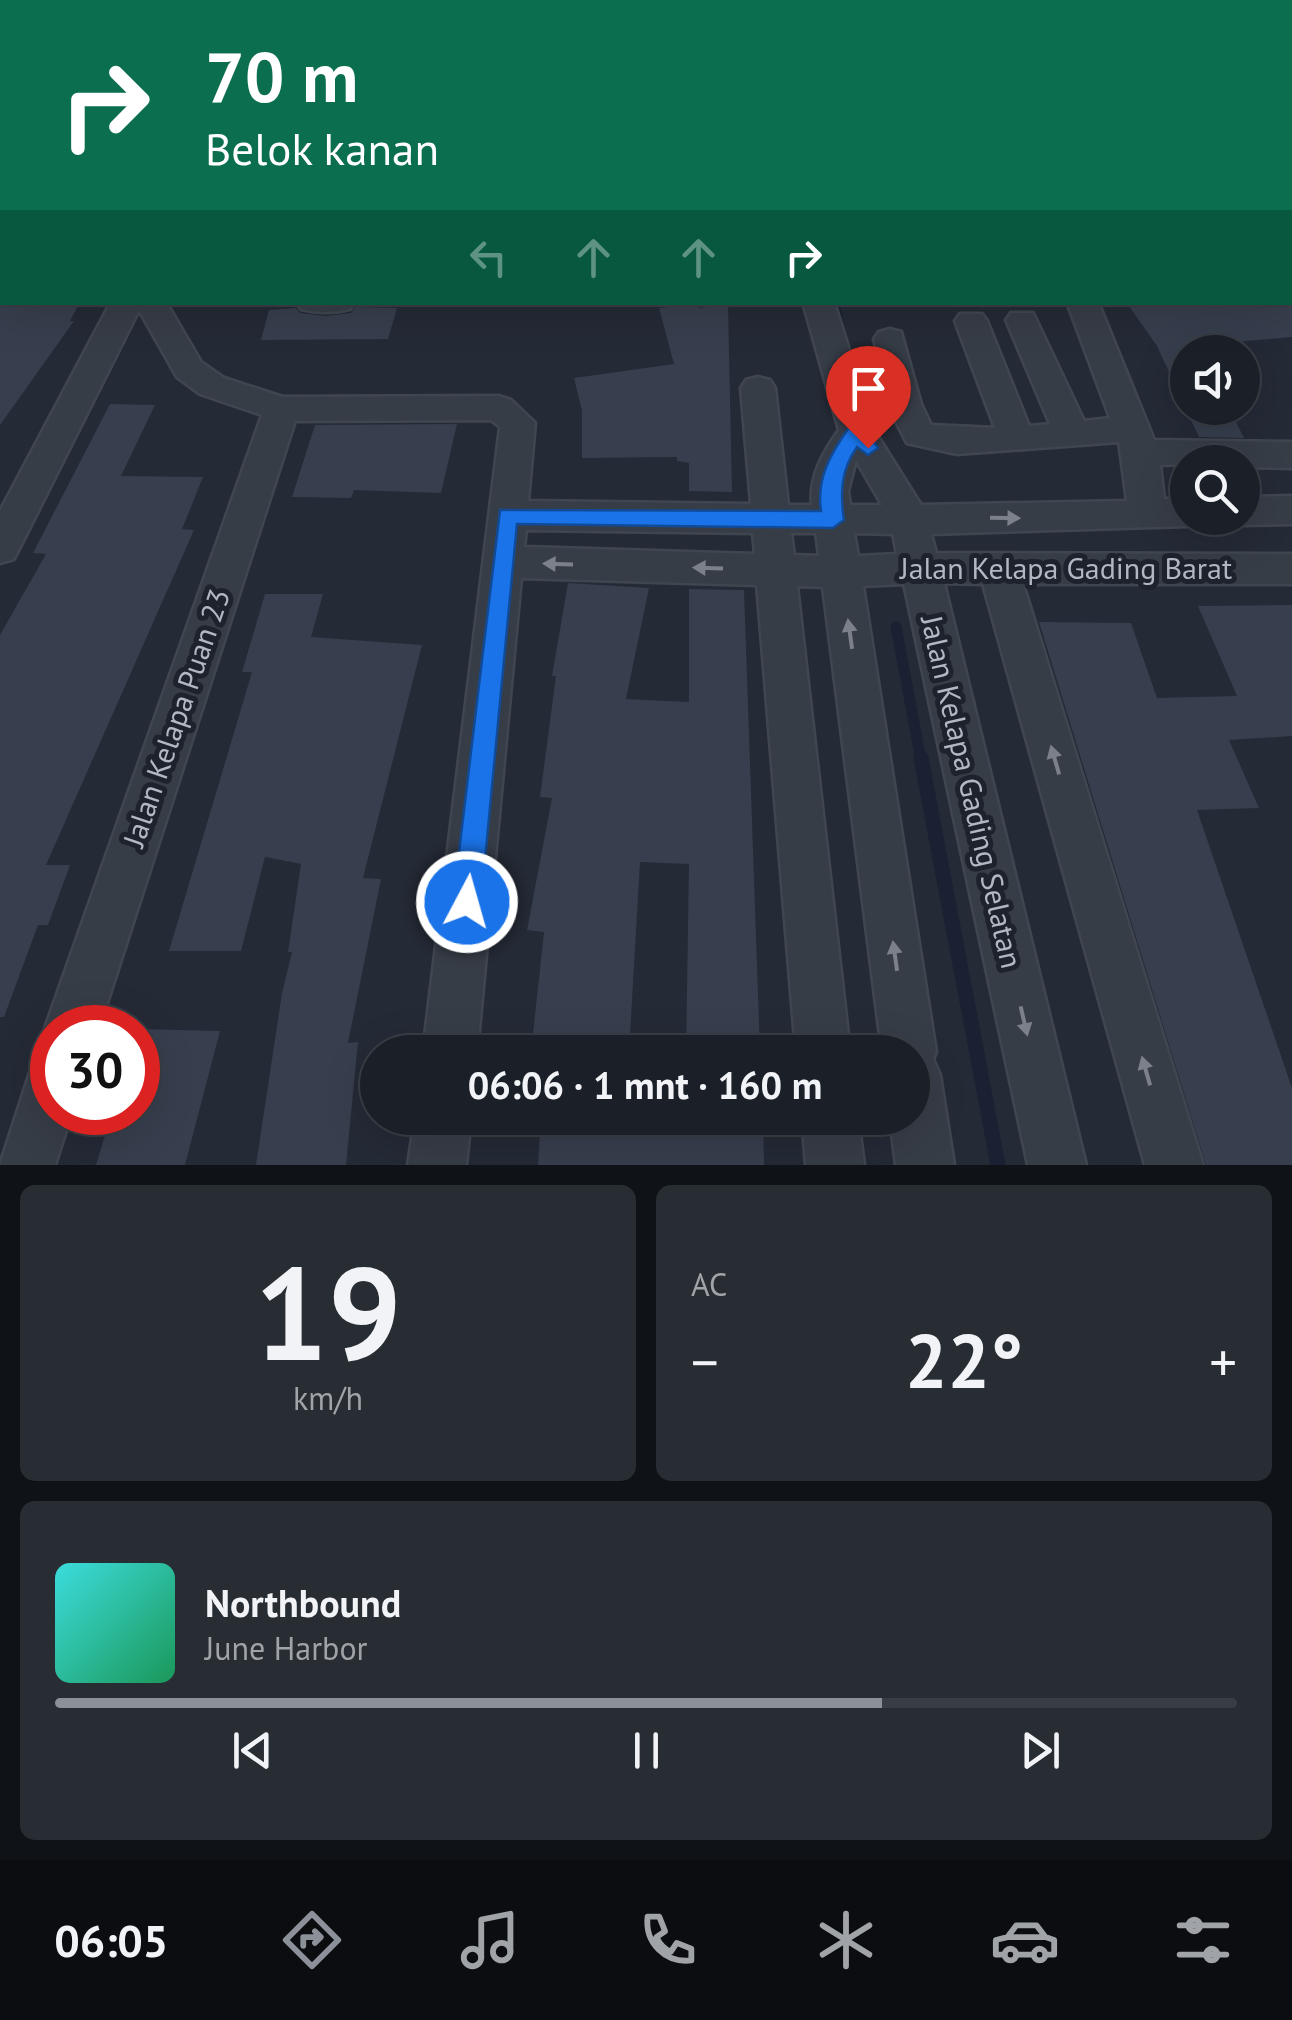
<!DOCTYPE html>
<html lang="id">
<head>
<meta charset="utf-8">
<style>
	body { margin:0; font-family:"PT Sans",sans-serif; background:#282d34; color:#f1f3f6; height:100vh; display:flex; flex-direction:column; font-size:38px; white-space:nowrap }
	* { box-sizing:border-box; margin:0 }
	p { font-size:32px; color:#a0a3a8 }
	.icon { flex:none; width:55px; height:55px; fill:none; stroke:currentColor; stroke-width:2; stroke-linecap:round; stroke-linejoin:round }
	.map { position:relative; height:1165px; overflow:hidden }
	.panel { display:flex; flex-direction:column; gap:20px; padding:20px; background:#0f1216; flex:1 }
	.panel>* { flex:none }
	.top-card { position:absolute; left:0px; top:0px; width:1292px; height:305px; box-shadow:0 10px 40px #0002,0 0 0 2px #393e45; background:#0b6e4f; color:#fff; overflow:hidden }
	.controls { position:absolute; left:1170px; top:335px; display:grid; gap:20px }
	.controls a { display:grid; place-items:center; width:90px; height:90px; border-radius:50%; background:#1b2028; box-shadow:0 10px 40px #0002,0 0 0 2px #393e45; font-size:50px }
	.speed { position:absolute; left:30px; top:1005px; display:flex; gap:20px; font-size:50px; font-weight:700; text-align:center }
	.speed>* { display:grid; place-content:center; width:130px; height:130px; border-radius:50%; background:#1b2028; box-shadow:0 10px 40px #0002,0 0 0 2px #393e45; line-height:1 }
	.speed .limit { border:15px solid #d22; background:#fff; color:#111 }
	.pin { position:absolute; display:grid; place-items:center; width:85px; height:85px; color:#fff; margin:-102px -42px; border-radius:50% 50% 50% 0; rotate:-45deg; box-shadow:0 0 10px #0007 }
	.pin .icon { rotate:45deg }
	.me { position:absolute; width:110px; margin:-55px; rotate:6deg; stroke-linejoin:round; filter:drop-shadow(0 0 8px #0008) }
	.turn { display:flex; align-items:center; gap:35px; height:210px; padding:0 40px; font-size:45px }
	.turn .icon { width:130px; height:130px; stroke-width:2.5 }
	.turn b { display:block; font-size:70px; line-height:85px }
	.lanes { display:flex; align-items:center; height:95px; padding:0 40px; background:#0003; justify-content:center; gap:50px; direction:ltr }
	.lanes .off { opacity:.35 }
	.big { font-size:75px; font-weight:600; line-height:1.1 }
	.panel .widget { flex:1; display:flex; flex-direction:column; justify-content:center; gap:15px; min-width:0; padding:0 35px; border-radius:15px; background:#282d34 }
	.panel .dial { align-items:center; gap:0 }
	.dial b { font-size:130px; line-height:1 }
	.song { display:flex; align-items:center; gap:30px }
	.cover { width:120px; height:120px; border-radius:15px; background:linear-gradient(135deg,hsl(180 70% 55%),hsl(150 70% 35%)) }
	.played { height:10px; border-radius:5px; background:linear-gradient(90deg,#8c9099 70%,#393e45 70%) }
	.keys { display:flex; justify-content:space-around; direction:ltr }
	.heat { display:flex; justify-content:space-between; align-items:center; font-size:55px; direction:ltr }
	.panel .tiles { flex:1; display:grid; gap:20px; grid-template-columns:1fr 1fr }
	.widget:last-child { grid-column:span 2 }
	.trip { position:absolute; left:360px; top:1035px; width:570px; height:100px; border-radius:50px; background:#1b2028; box-shadow:0 10px 40px #0002,0 0 0 2px #393e45; font-weight:600; line-height:100px; text-align:center }
	.menu { display:flex; height:160px; justify-content:space-around; align-items:center; background:#0b0d10; color:#a0a3a8 }
	.menu .icon { width:70px; height:70px }
	.menu .selected { color:#8c9099 }
	.menu b { font-size:45px; color:#f1f3f6 }
	.map>svg:first-child { display:block }
	.lines { fill:none; stroke-linecap:round; stroke-linejoin:round }
	.stream-far2 { stroke:#192132; stroke-width:9 }
	.stream-far1 { stroke:#192132; stroke-width:11 }
	.stream { stroke:#192132; stroke-width:15 }
	.building { fill:#373e4d }
	.minor-casing { stroke:#404650; stroke-width:5 }
	.minor { fill:#373d47; fill-rule:evenodd }
	.oneway { fill:#7b808b }
	.route { fill:#1a73e8; stroke:#114b97; stroke-width:2.5 }
	.labels { text-anchor:middle; stroke-width:10; stroke-linejoin:round; paint-order:stroke }
	.street-label { font-size:30px; fill:#b2b7c3; stroke:#1d222c }
</style>
</head>
<body>
<div class="map">
<svg width="1292" height="1165" viewBox="0 0 1292 1165">
	<rect width="100%" height="100%" fill="#242a36"/>
	<g class="lines">
		<path class="stream-far2" d="M835,302l4,22"/>
		<path class="stream-far1" d="M896,627l25,133"/>
		<path class="stream" d="M921,758l77,407"/>
	</g>
	<g class="building">
		<path d="M0,302h80l-10,19h4l-74,104z"/>
		<path d="M1126,302h166v35l-104,9v62h41l15,30 -45,-1 -42,-91z"/>
		<path d="M698,304l1,4 29,-4 4,188 -43,-1v-28l-12,-2v-4l-95,1v-47l-8,-33 100,-14 -15,-56z"/>
		<path d="M355,307l42,1 -9,31 -127,1 8,-30 27,-2 4,5 26,3 25,-3z"/>
		<path d="M110,404l45,1 -34,71 82,1 -21,52 12,1 -148,335h24l-22,60h-10l-34,92h-4v-382l46,-81 -13,-1z"/>
		<path d="M457,424l-16,69 -87,-3 -3,8 -59,-1 23,-72z"/>
		<path d="M568,583l81,5 -23,111 63,3v-113l55,1 16,462h-74l3,-188 -49,-2 -11,190h-98l13,-120 -17,-2 25,-132 -12,-1 16,-121h-4z"/>
		<path d="M265,594h58l-12,43 111,8 -59,233 18,1 -33,164 10,-1 -12,123h-90l26,-172 10,-41h-4l13,-88 -36,-7 -24,94h-72l83,-279h-10z"/>
		<path d="M1292,605v131l-63,4 30,68 -62,2 95,278v77h-86l-167,-543 92,1 26,75 80,-2 -39,-90z"/>
		<path d="M138,1029l82,2 -35,134h-89l16,-53h26z"/>
		<path d="M604,1118h159l1,47h-226l2,-32 64,1z"/>
	</g>
	<g class="lines">
		<g class="minor-casing">
			<g id="minor">
				<path d="M189,0h30l1,2h-29z"/>
				<path d="M462,0h31l1,2h-30z"/>
				<path d="M1025,0h24l1,2h-23z"/>
				<path d="M1081,0h24l1,2h-23z"/>
				<path d="M1290,27l2,1v15l-2,-1z"/>
				<rect x="0" y="96" width="2" height="14"/>
				<rect x="1290" y="149" width="2" height="18"/>
				<rect x="1290" y="204" width="2" height="18"/>
				<rect x="0" y="272" width="2" height="18"/>
				<path d="M111,302h55l35,60 23,16 59,19 216,-1 12,4 24,23 -7,78 223,3 -10,-116 5,-8 12,-3 12,3 5,8 13,117h24c-3,-28 11,-53 27,-75l-36,-128h31l40,128 47,75 206,-4 -8,-59 -162,12 -50,-11 -20,-39 -13,-65 5,-7 11,-3 11,3 20,72 10,21 64,3 -40,-107 5,-7h22l5,7 42,105 21,-2 -44,-104 5,-7h22l51,108 26,-3 -43,-116h31l56,138 138,2v26l-50,-1v-5l-82,3 4,34 24,-1v20h16l-16,8 -257,8 5,19 356,1v30h-269l180,581h-58l-162,-581 -39,-1 142,582h-58l-124,-581 -41,2 73,466 -3,7 7,16 14,90h-58l-6,-47h22v-66h-30l-59,-465 -26,-1 53,466h-54l-39,-467 -236,-7 -44,474h-54l77,-625 -9,-7 -196,1 -196,607h-47v18l-7,-18 217,-613 -62,-21 -23,-17 -38,-67 -125,249 -14,4v-52zM856,460l26,45h-32l-2,-14zM526,530l227,3 2,21 -231,-7zM791,533h25l3,23 -25,-1zM854,533l39,1 4,20 -39,2z"/>
				<path d="M297,302h57l-4,7c-16,4 -33,4 -49,0z"/>
				<path d="M1292,496v28l-50,1 -15,-7h15v-21z"/>
				<path d="M52,1058v54h20l-17,53h-55l32,-99z"/>
				<path d="M415,1118h56l-5,47h-58z"/>
				<path d="M802,1118h56l6,47h-58z"/>
			</g>
		</g>
		<use href="#minor" class="minor"/>
	</g>
	<defs><path id="oneway-solid" d="M-6-.8H1V-3.2L6.5 0L1 3.2V.8H-6Z" transform="scale(2.5)"/></defs>
	<g class="oneway">
		<use href="#oneway-solid" transform="translate(1005 518) rotate(1)"/>
		<use href="#oneway-solid" transform="translate(558 564) rotate(-178)"/>
		<use href="#oneway-solid" transform="translate(708 568) rotate(-178)"/>
		<use href="#oneway-solid" transform="translate(850 634) rotate(-98)"/>
		<use href="#oneway-solid" transform="translate(1055 760) rotate(-106)"/>
		<use href="#oneway-solid" transform="translate(895 956) rotate(-98)"/>
		<use href="#oneway-solid" transform="translate(1024 1021) rotate(77)"/>
		<use href="#oneway-solid" transform="translate(1146 1071) rotate(-106)"/>
	</g>
	<path class="route" d="M857,424l7,2 14,22 -10,7 -11,-8c-16,23 -17,45 -13,73l-11,8 -316,-4 -36,378 -4,9 -10,5 -10,-5 -4,-9 47,-392 321,1c-5,-33 10,-58 29,-85z"/>
	<g class="labels">
		<g class="street-label">
			<text x="1066" y="579">Jalan Kelapa Gading Barat</text>
			<text transform="translate(177 718) rotate(-71)" y="10">Jalan Kelapa Puan 23</text>
			<text transform="translate(971 792) rotate(77)" y="10">Jalan Kelapa Gading Selatan</text>
		</g>
	</g>
</svg>
<div class="controls">
<a><svg class="icon" aria-label="sound" viewBox="0 0 24 24"><path d="M4 9h4l5-4v14l-5-4H4zM17 9q2 3 0 6"/></svg></a>
<a><svg class="icon" aria-label="search" viewBox="0 0 24 24"><circle cx="10" cy="10" r="6"/><path d="M15 15l6 6"/></svg></a>
</div>
<div class="speed"><div class="limit">30</div></div>
<div class="pin" style="left:868px;top:448px;background:#d93025"><svg class="icon" aria-label="arrive" viewBox="0 0 24 24"><path d="M6 21V4h12l-3 4 3 4H6"/></svg></div>
<svg class="me" style="left:467px;top:902px" viewBox="-20 -20 40 40"><circle r="17" fill="#1a73e8" stroke="#fff" stroke-width="3"/><path d="M0-11L8 9 0 5-8 9z" fill="#fff"/></svg>
<div class="trip">06:06 · 1 mnt · 160 m</div>
<div class="top-card">
<div class="turn"><svg class="icon" aria-label="right" viewBox="0 0 24 24"><path d="M7 20v-9h11M14 6l5 5-5 5"/></svg><div><b>70 m</b>Belok kanan</div></div>
<div class="lanes"><svg class="icon off" aria-label="left" viewBox="0 0 24 24"><path d="M17 20v-9H6M10 6l-5 5 5 5"/></svg><svg class="icon off" aria-label="ahead" viewBox="0 0 24 24"><path d="M12 20V5M6 11l6-6 6 6"/></svg><svg class="icon off" aria-label="ahead" viewBox="0 0 24 24"><path d="M12 20V5M6 11l6-6 6 6"/></svg><svg class="icon" aria-label="right" viewBox="0 0 24 24"><path d="M7 20v-9h11M14 6l5 5-5 5"/></svg></div>
</div>
</div>
<section class="panel">
<div class="tiles">
<div class="widget dial"><b>19</b><p>km/h</p></div>
<div class="widget"><p>AC</p>
<div class="heat"><a>−</a><b class="big">22°</b><a>+</a></div>
</div>
<div class="widget">
<div class="song"><i class="cover"></i><div><b>Northbound</b><p>June Harbor</p></div></div>
<div class="played"></div>
<div class="keys"><svg class="icon" aria-label="previous" viewBox="0 0 24 24"><path d="M18 5L8 12l10 7zM5 5v14"/></svg><svg class="icon" aria-label="pause" viewBox="0 0 24 24"><path d="M8 5v14M16 5v14"/></svg><svg class="icon" aria-label="next" viewBox="0 0 24 24"><path d="M6 5l10 7-10 7zM19 5v14"/></svg></div>
</div>
</div>
</section>
<nav class="menu">
<b>06:05</b>
<svg class="icon selected" aria-label="directions" viewBox="0 0 24 24"><path d="M12 3l9 9-9 9-9-9zM9 14v-3h6M13 9l2 2-2 2"/></svg>
<svg class="icon" aria-label="music" viewBox="0 0 24 24"><path d="M9 18V5l10-2v13"/><circle cx="6" cy="18" r="3"/><circle cx="16" cy="16" r="3"/></svg>
<svg class="icon" aria-label="phone" viewBox="0 0 24 24"><path d="M5 4h4l2 5-3 2q2 4 5 5l2-3 5 2v4C11 20 4 13 5 4z"/></svg>
<svg class="icon" aria-label="climate" viewBox="0 0 24 24"><path d="M12 3v18M4 7l16 10M4 17L20 7"/></svg>
<svg class="icon" aria-label="car" viewBox="0 0 24 24"><path d="M5 17H2v-5l4-1 3-4h7l3 4 3 1v5h-3M9 17h6M6 11h13"/><circle cx="7" cy="17" r="2"/><circle cx="17" cy="17" r="2"/></svg>
<svg class="icon" aria-label="filters" viewBox="0 0 24 24"><path d="M4 7h16M4 17h16"/><circle cx="9" cy="7" r="2"/><circle cx="15" cy="17" r="2"/></svg>
</nav>
</body>
</html>
